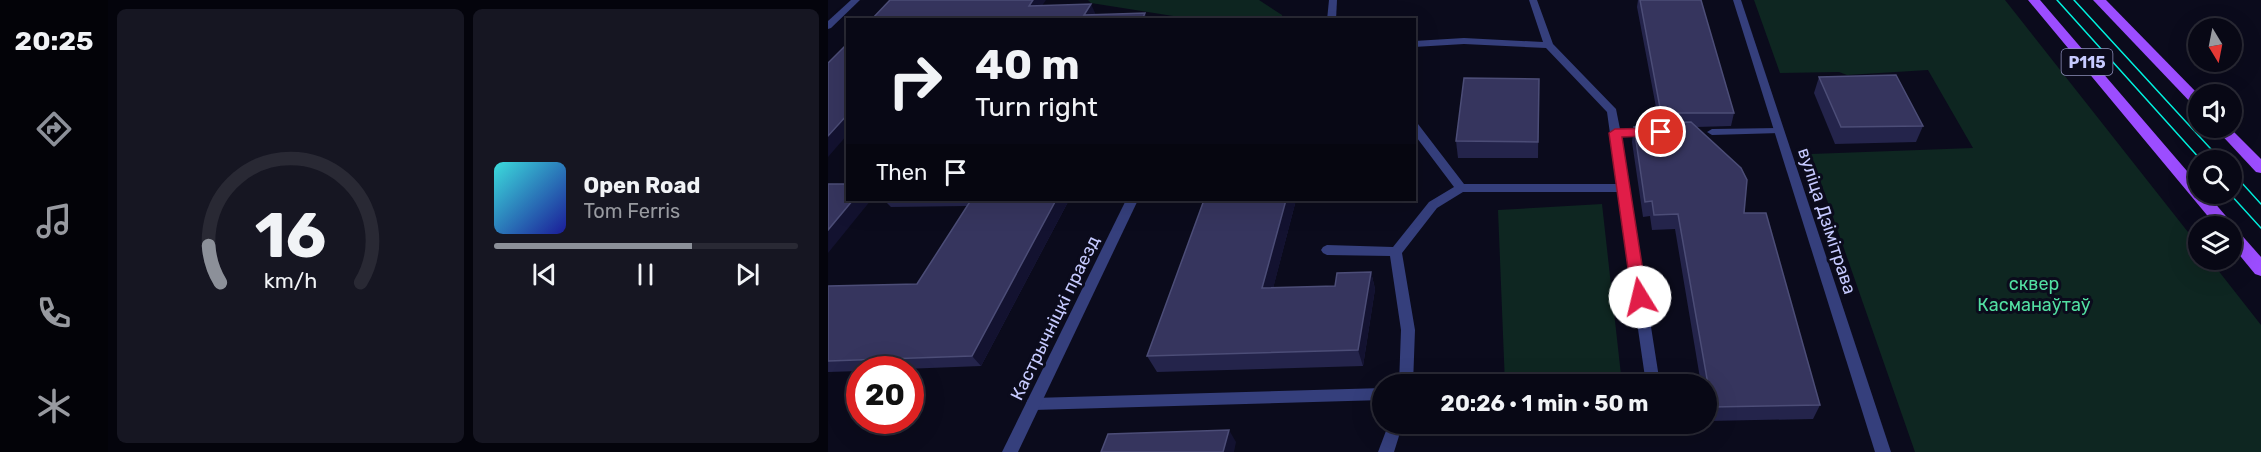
<!DOCTYPE html>
<html lang="en">
<head>
<meta charset="utf-8">
<style>
	body { margin:0; font-family:Rubik,sans-serif; background:#161622; color:#f1f3f6; height:100vh; display:flex; flex-direction:column; font-size:22px; white-space:nowrap }
	* { box-sizing:border-box; margin:0 }
	p { font-size:20px; color:#989aa0 }
	.icon { flex:none; width:33px; height:33px; fill:none; stroke:currentColor; stroke-width:2; stroke-linecap:round; stroke-linejoin:round }
	.map { position:relative; flex:1; overflow:hidden }
	.sheet { display:flex; flex-direction:column; gap:9px; padding:9px; background:#04040c; width:720px }
	.sheet>* { flex:none }
	.top-card { position:absolute; left:18px; top:18px; width:570px; height:183px; border-radius:0px; box-shadow:0 6px 24px #0002,0 0 0 2px #292934; background:#080815; color:#f1f3f6; overflow:hidden }
	.needle { width:39px; rotate:170deg }
	.fabs { position:absolute; left:1360px; top:18px; display:grid; gap:12px }
	.fabs a { display:grid; place-items:center; width:54px; height:54px; border-radius:50%; background:#080815; box-shadow:0 6px 24px #0002,0 0 0 2px #292934; font-size:30px }
	.speed { position:absolute; left:18px; top:356px; display:flex; gap:12px; font-size:30px; font-weight:700; text-align:center }
	.speed>* { display:grid; place-content:center; width:78px; height:78px; border-radius:50%; background:#080815; box-shadow:0 6px 24px #0002,0 0 0 2px #292934; line-height:1 }
	.speed .limit { border:9px solid #d22; background:#fff; color:#111 }
	.pin { position:absolute; display:grid; place-items:center; width:51px; height:51px; color:#fff; margin:-26px; border:3px solid #fff; border-radius:50%; box-shadow:0 2px 6px #0007 }
	.me { position:absolute; width:66px; margin:-33px; rotate:351deg; stroke-linejoin:round; filter:drop-shadow(0 0 4px #0008) }
	.turn { display:flex; align-items:center; gap:21px; height:126px; padding:0 30px; font-size:27px }
	.turn .icon { width:78px; height:78px; stroke-width:2.5 }
	.turn b { display:block; font-size:42px; line-height:51px }
	.then { display:flex; align-items:center; height:57px; padding:0 30px; background:#0003; gap:12px; font-size:22px }
	.sheet .widget { flex:1; display:flex; flex-direction:column; justify-content:center; gap:9px; min-width:0; padding:0 21px; border-radius:9px; background:#161622 }
	.sheet .dial { align-items:center; gap:0 }
	.dial svg { height:156px; overflow:visible; fill:none; stroke:#292934; stroke-width:7; stroke-linecap:round; text-anchor:middle }
	.dial text { fill:#f1f3f6; stroke:none }
	.song { display:flex; align-items:center; gap:18px }
	.cover { width:72px; height:72px; border-radius:9px; background:linear-gradient(135deg,hsl(180 70% 55%),hsl(240 70% 35%)) }
	.played { height:6px; border-radius:3px; background:linear-gradient(90deg,#8c9099 65%,#292934 65%) }
	.keys { display:flex; justify-content:space-around; direction:ltr }
	.sheet .tiles { flex:1; display:grid; gap:9px; grid-template-columns:repeat(2,1fr) }
	.trip { position:absolute; left:544px; top:374px; width:345px; height:60px; border-radius:30px; background:#080815; box-shadow:0 6px 24px #0002,0 0 0 2px #292934; font-weight:700; line-height:60px; text-align:center }
	main { display:flex; flex:1; min-height:0 }
	.menu { display:flex; flex-direction:column; width:108px; justify-content:space-around; align-items:center; background:#030308; color:#989aa0 }
	.menu .icon { width:42px; height:42px }
	.menu .active { color:#8c9099 }
	.menu b { font-size:27px; color:#f1f3f6 }
	.map>svg:first-child { display:block }
	.green { fill:#0e2621 }
	.lines { fill:none; stroke-linecap:round; stroke-linejoin:round }
	.service { fill:#353f7c; fill-rule:evenodd }
	.minor { fill:#353f7c; fill-rule:evenodd }
	.primary { fill:#9c4dff; fill-rule:evenodd }
	.tram { stroke:#00f1de; stroke-width:1.5 }
	.wall { fill:#24244b }
	.shaded-wall { fill:#131230 }
	.building { fill:#36355e; stroke:#4c4d77; stroke-width:1.5 }
	.route { fill:#e11d48; stroke:#92132f; stroke-width:1.5 }
	.labels { text-anchor:middle; stroke-width:6; stroke-linejoin:round; paint-order:stroke }
	.shield { fill:#0b0b1c; stroke:#8e91bb; stroke-width:1.5 }
	.shield-label { font-size:16px; font-weight:bold; fill:#c6caff }
	.street-label { font-size:18px; fill:#c6caff; stroke:#0b0b1c }
	.park-label { font-size:18px; fill:#52dfa2; stroke:#0b0b1c }
</style>
</head>
<body>
<main>
<nav class="menu">
<b>20:25</b>
<svg class="icon active" aria-label="directions" viewBox="0 0 24 24"><path d="M12 3l9 9-9 9-9-9zM9 14v-3h6M13 9l2 2-2 2"/></svg>
<svg class="icon" aria-label="music" viewBox="0 0 24 24"><path d="M9 18V5l10-2v13"/><circle cx="6" cy="18" r="3"/><circle cx="16" cy="16" r="3"/></svg>
<svg class="icon" aria-label="phone" viewBox="0 0 24 24"><path d="M5 4h4l2 5-3 2q2 4 5 5l2-3 5 2v4C11 20 4 13 5 4z"/></svg>
<svg class="icon" aria-label="climate" viewBox="0 0 24 24"><path d="M12 3v18M4 7l16 10M4 17L20 7"/></svg>
</nav>
<section class="sheet">
<div class="tiles">
<div class="widget dial"><svg viewBox="0 0 100 80">
<path d="M14 69A42 42 0 1 1 86 69"/>
<path d="M14 69A42 42 0 0 1 8 50" stroke="#8c9099"/>
<text x="50" y="56" font-size="32" font-weight="700">16</text>
<text x="50" y="72" font-size="11">km/h</text>
</svg></div>
<div class="widget">
<div class="song"><i class="cover"></i><div><b>Open Road</b><p>Tom Ferris</p></div></div>
<div class="played"></div>
<div class="keys"><svg class="icon" aria-label="previous" viewBox="0 0 24 24"><path d="M18 5L8 12l10 7zM5 5v14"/></svg><svg class="icon" aria-label="pause" viewBox="0 0 24 24"><path d="M8 5v14M16 5v14"/></svg><svg class="icon" aria-label="next" viewBox="0 0 24 24"><path d="M6 5l10 7-10 7zM19 5v14"/></svg></div>
</div>
</div>
</section>
<div class="map">
<svg width="1433" height="452" viewBox="0 0 1433 452">
	<rect width="100%" height="100%" fill="#0b0b1c"/>
	<g class="green">
		<path d="M260,0h171l23,15v4h-90l-101,-16z"/>
		<path d="M926,0h251l194,246v14h11l51,65v127h-346l-104,-298 162,-6 -45,-78 -81,5 -8,-3 -59,1z"/>
		<path d="M774,204l20,180h-117l-7,-174z"/>
	</g>
	<g class="lines">
		<g class="service">
			<path d="M501,0h8l-1,20h-9z"/>
			<path d="M701,0h8l16,44 63,65 4,20h27l5,3 -5,3 -26,1 39,248h-14l-28,-192h-155l-26,16 -35,45 13,77 -2,54h-14l2,-54 -11,-74 -63,-1 -4,-2 -2,-3 2,-3 4,-2 66,2 36,-45 25,-15 -40,-53v-11l4,1 46,60h153l-10,-72 -61,-64 -82,-4 -50,3v-6l50,-3 79,4z"/>
			<path d="M951,128l5,3 -1,2 -71,2 -5,-3 5,-3z"/>
			<path d="M555,388v12l-350,10 -5,-1 -2,-5 2,-5 5,-1z"/>
			<path d="M561,423h14l-9,29h-16z"/>
		</g>
		<g class="minor">
			<path d="M23,0h9l-29,28 -3,1v-8z"/>
			<path d="M905,0h8l150,452h-16z"/>
			<path d="M298,200h12l-120,252h-16z"/>
		</g>
		<g class="primary">
			<path d="M1200,0h12l159,185v9h8l24,28 2,4 -1,2 -16,-2z"/>
			<path d="M1265,0h13l93,95v12l-5,-1z"/>
			<path d="M1387,128h15l31,31v14l-5,-1z"/>
			<path d="M1404,229l6,2 23,26v19l-6,-2 -23,-28z"/>
		</g>
		<g class="tram">
			<path d="M1229,0l144,160"/>
			<path d="M1246,0l147,160"/>
			<path d="M1404,172l29,32"/>
			<path d="M1402,194l31,34"/>
		</g>
	</g>
	<g class="wall">
		<path d="M810,0h63l33,113 -3,13 -35,1 48,86 76,192 -7,14 -106,2v-37h-6l-26,-155 -23,1 -2,-14 -7,1 -11,-75 2,-15h6v-4h19l-22,-116z"/>
		<path d="M991,77l104,49 -7,16 -81,2 -21,-51z"/>
		<path d="M711,79l-1,79h-80l-2,-17z"/>
		<path d="M56,200h185l-88,166 -77,3h-44v2l-32,1v-86l89,-2 50,-78 -76,1z"/>
		<path d="M376,200h92l-23,88 62,-2 36,-14 4,17 -12,77 -206,6 -10,-16z"/>
	</g>
	<g class="shaded-wall">
		<path d="M205,0h13l-11,16 -6,-10z"/>
		<path d="M263,4l5,11h-12z"/>
		<path d="M317,13l3,7h-6z"/>
		<path d="M20,114v20l-20,23v-21z"/>
		<path d="M25,200h18l-43,53v-23z"/>
		<path d="M228,200h13l-88,166 -9,-10z"/>
		<path d="M458,200h10l-27,104 -7,-16z"/>
		<path d="M543,272l4,17 -12,77 -5,-16z"/>
		<path d="M401,430l7,12 -2,10h-11z"/>
	</g>
	<g class="building">
		<path d="M62,0h143l-4,6 62,-2 -7,11 61,-2 -3,7h-271z"/>
		<path d="M812,0h61l33,113h-73z"/>
		<path d="M20,43v71l-20,22v-73z"/>
		<path d="M1068,75l27,51 -82,1 -22,-50z"/>
		<path d="M636,78l75,1 -1,63 -82,-1z"/>
		<path d="M863,122l50,46 6,12 -3,33h22l54,192 -108,2 -34,-193 -24,1 -2,-14 -7,1 -11,-75h6v-4z"/>
		<path d="M0,184h20v16h5l-25,30z"/>
		<path d="M143,200h85l-84,156 -144,5v-75l89,-2z"/>
		<path d="M376,200h82l-24,88 73,-2 2,-13 34,-1 -13,78 -211,6z"/>
		<path d="M401,430l-6,22h-122l7,-18z"/>
	</g>
	<path class="route" d="M833,128l4,1v6l-43,2 25,160 -2,4h-10l-3,-4 -23,-164 6,-4z"/>
	<g class="labels">
		<rect class="shield" x="1233.5" y="49" width="51" height="26" rx="4.5"/>
		<g class="shield-label">
			<text x="1259" y="68">Р115</text>
		</g>
		<g class="street-label">
			<text transform="translate(999 221) rotate(72)" y="6">вуліца Дзімітрава</text>
			<text transform="translate(227 318) rotate(-64)" y="6">Кастрычніцкі праезд</text>
		</g>
		<g class="park-label">
			<text x="1206" y="290">сквер<tspan x="1206" dy="21">Касманаўтаў</tspan></text>
		</g>
	</g>
</svg>
<div class="fabs">
<a><svg class="needle" viewBox="-14 -14 28 28"><path d="M0-13l5 13h-10z" fill="#e53935"/><path d="M0 13l5-13h-10z" fill="#989aa0"/></svg></a>
<a><svg class="icon" aria-label="sound" viewBox="0 0 24 24"><path d="M4 9h4l5-4v14l-5-4H4zM17 9q2 3 0 6"/></svg></a>
<a><svg class="icon" aria-label="search" viewBox="0 0 24 24"><circle cx="10" cy="10" r="6"/><path d="M15 15l6 6"/></svg></a>
<a><svg class="icon" aria-label="layers" viewBox="0 0 24 24"><path d="M12 4l9 5-9 5-9-5zM3 14l9 5 9-5"/></svg></a>
</div>
<div class="speed"><div class="limit">20</div></div>
<div class="pin" style="left:833px;top:132px;background:#d93025"><svg class="icon" aria-label="arrive" viewBox="0 0 24 24"><path d="M6 21V4h12l-3 4 3 4H6"/></svg></div>
<svg class="me" style="left:812px;top:297px" viewBox="-20 -20 40 40"><circle r="19" fill="#fff"/><path d="M0-13L10 11 0 6-10 11z" fill="#e11d48"/></svg>
<div class="trip">20:26 · 1 min · 50 m</div>
<div class="top-card">
<div class="turn"><svg class="icon" aria-label="right" viewBox="0 0 24 24"><path d="M7 20v-9h11M14 6l5 5-5 5"/></svg><div><b>40 m</b>Turn right</div></div>
<div class="then">Then<svg class="icon" aria-label="arrive" viewBox="0 0 24 24"><path d="M6 21V4h12l-3 4 3 4H6"/></svg></div>
</div>
</div>
</main>
</body>
</html>
